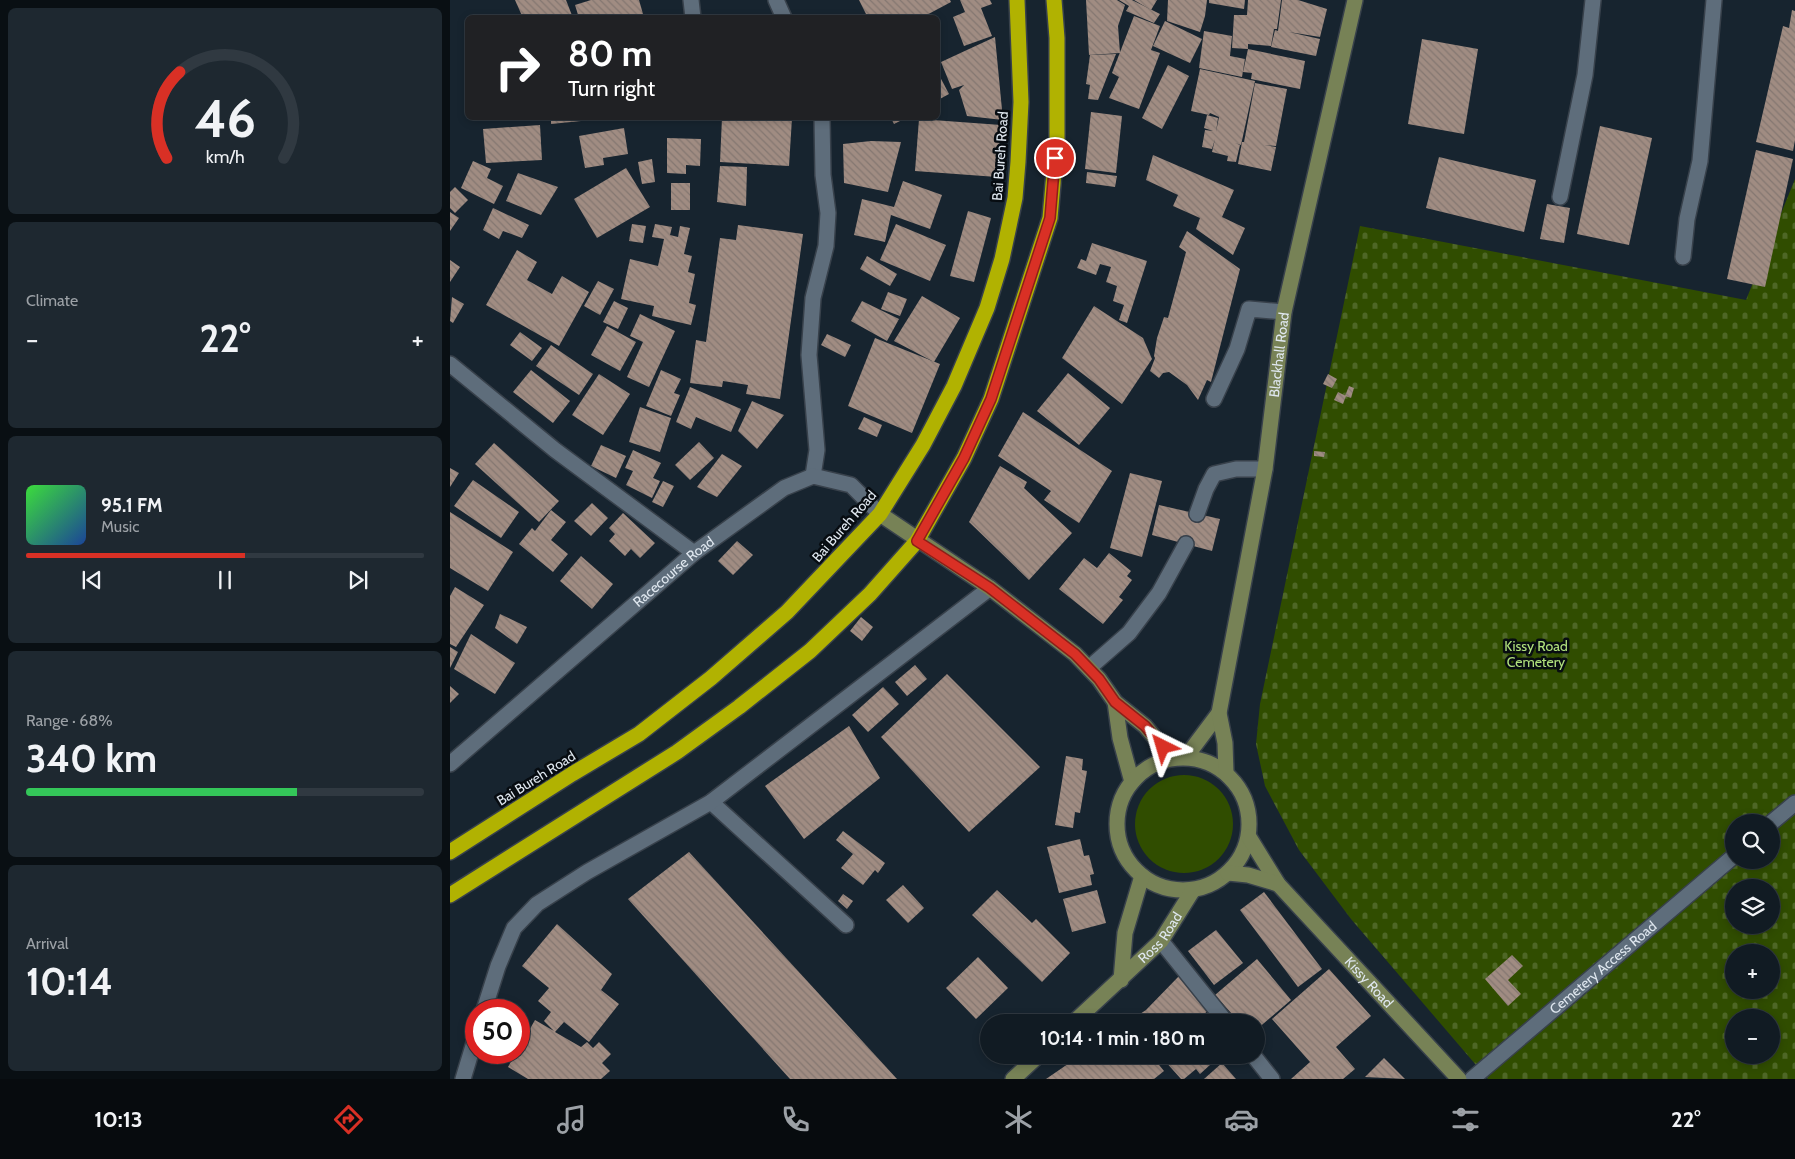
<!DOCTYPE html>
<html lang="en">
<head>
<meta charset="utf-8">
<style>
	body { margin:0; font-family:Cabin,sans-serif; background:#1e2830; color:#f1f3f6; height:100vh; display:flex; flex-direction:column; font-size:19px; white-space:nowrap }
	* { box-sizing:border-box; margin:0 }
	p { font-size:16px; color:#9ca1a6 }
	.icon { flex:none; width:28px; height:28px; fill:none; stroke:currentColor; stroke-width:2; stroke-linecap:round; stroke-linejoin:round }
	.map { position:relative; flex:1; overflow:hidden }
	.details { display:flex; flex-direction:column; gap:8px; padding:8px; background:#090f13; width:450px }
	.details>* { flex:none }
	.banner { position:absolute; left:15px; top:15px; width:475px; height:105px; border-radius:8px; box-shadow:0 2px 8px #0003,0 0 0 1px #303941; background:#202124; color:#fff; overflow:hidden }
	.tools { position:absolute; left:1275px; top:814px; display:grid; gap:10px }
	.tools a { display:grid; place-items:center; width:55px; height:55px; border-radius:50%; background:#111b23; box-shadow:0 2px 8px #0003,0 0 0 1px #303941; font-size:25px }
	.speed { position:absolute; left:15px; top:999px; display:flex; gap:10px; font-size:25px; font-weight:700; text-align:center }
	.speed>* { display:grid; place-content:center; width:65px; height:65px; border-radius:50%; background:#111b23; box-shadow:0 2px 8px #0003,0 0 0 1px #303941; line-height:1 }
	.speed .limit { border:8px solid #d22; background:#fff; color:#111 }
	.pin { position:absolute; display:grid; place-items:center; width:42px; height:42px; color:#fff; margin:-21px; border:2px solid #fff; border-radius:50%; box-shadow:0 1px 5px #0007 }
	.me { position:absolute; width:55px; margin:-28px; rotate:320deg; stroke-linejoin:round; filter:drop-shadow(0 0 4px #0008) }
	.turn { display:flex; align-items:center; gap:18px; height:105px; padding:0 20px; font-size:22px }
	.turn .icon { width:65px; height:65px; stroke-width:2.5 }
	.turn b { display:block; font-size:35px; line-height:42px }
	.big { font-size:38px; font-weight:800; line-height:1.1 }
	.details .tile { flex:1; display:flex; flex-direction:column; justify-content:center; gap:8px; min-width:0; padding:0 18px; border-radius:8px; background:#1e2830 }
	.details .dial { align-items:center; gap:0 }
	.dial svg { height:130px; overflow:visible; fill:none; stroke:#303941; stroke-width:7; stroke-linecap:round; text-anchor:middle }
	.dial text { fill:#f1f3f6; stroke:none }
	.song { display:flex; align-items:center; gap:15px }
	.cover { width:60px; height:60px; border-radius:8px; background:linear-gradient(135deg,hsl(120 70% 55%),hsl(220 70% 35%)) }
	.played { height:5px; border-radius:2px; background:linear-gradient(90deg,#d93025 55%,#303941 55%) }
	.keys { display:flex; justify-content:space-around; direction:ltr }
	.heat { display:flex; justify-content:space-between; align-items:center; font-size:28px; direction:ltr }
	.charge { height:8px; border-radius:4px; background:linear-gradient(90deg,#34c759 68%,#303941 0) }
	.trip { position:absolute; left:530px; top:1014px; width:285px; height:50px; border-radius:25px; background:#111b23; box-shadow:0 2px 8px #0003,0 0 0 1px #303941; font-weight:800; line-height:50px; text-align:center }
	.tabs { display:flex; height:80px; justify-content:space-around; align-items:center; background:#070b0e; color:#9ca1a6 }
	.tabs .icon { width:35px; height:35px }
	.tabs .selected { color:#d93025 }
	.tabs b { font-size:22px; color:#f1f3f6 }
	main { display:flex; flex:1; min-height:0 }
	.map>svg:first-child { display:block }
	.grass { fill:#304d00 }
	.cemetery { fill:url(#cemetery-stones); fill-rule:evenodd }
	.building { fill:url(#building-back-hatch) }
	.lines { fill:none; stroke-linecap:round; stroke-linejoin:round }
	.lane-casing { stroke:#38414b; stroke-width:18 }
	.street-casing { stroke:#38414b; stroke-width:18 }
	.secondary-casing { stroke:#38414b; stroke-width:18 }
	.highway-casing { stroke:#38414b; stroke-width:18 }
	.lane { stroke:#5e6d7b; stroke-width:15 }
	.street { stroke:#5e6d7b; stroke-width:15 }
	.secondary { stroke:#778256; stroke-width:15 }
	.highway { stroke:#b1b201; stroke-width:15 }
	.route-casing { stroke:#8d1f18; stroke-width:12 }
	.route { stroke:#d93025; stroke-width:9 }
	.labels { text-anchor:middle; stroke-width:5; stroke-linejoin:round; paint-order:stroke }
	.street-label { font-size:14px; fill:#dfe7ef; stroke:#070c11 }
	.park-label { font-size:14px; fill:#b1e17d; stroke:#070c11 }
</style>
</head>
<body>
<main>
<section class="details">
<div class="tile dial"><svg viewBox="0 0 100 80">
<path d="M14 69A42 42 0 1 1 86 69"/>
<path d="M14 69A42 42 0 0 1 22 16" stroke="#d93025"/>
<text x="50" y="56" font-size="32" font-weight="700">46</text>
<text x="50" y="72" font-size="11">km/h</text>
</svg></div>
<div class="tile"><p>Climate</p>
<div class="heat"><a>−</a><b class="big">22°</b><a>+</a></div>
</div>
<div class="tile">
<div class="song"><i class="cover"></i><div><b>95.1 FM</b><p>Music</p></div></div>
<div class="played"></div>
<div class="keys"><svg class="icon" aria-label="previous" viewBox="0 0 24 24"><path d="M18 5L8 12l10 7zM5 5v14"/></svg><svg class="icon" aria-label="pause" viewBox="0 0 24 24"><path d="M8 5v14M16 5v14"/></svg><svg class="icon" aria-label="next" viewBox="0 0 24 24"><path d="M6 5l10 7-10 7zM19 5v14"/></svg></div>
</div>
<div class="tile"><p>Range · 68%</p><b class="big">340 km</b><div class="charge"></div></div>
<div class="tile"><p>Arrival</p><b class="big">10:14</b></div>
</section>
<div class="map">
<svg width="1345" height="1079" viewBox="0 0 1345 1079">
	<defs>
		<pattern id="cemetery-stones" width="16" height="16" patternUnits="userSpaceOnUse" patternTransform="scale(1.25)"><rect width="16" height="16" fill="#304d00"/><path d="M2 7V4a2 2 0 0 1 4 0v3zM10 15v-3a2 2 0 0 1 4 0v3z" fill="#4e6726"/></pattern>
		<pattern id="building-back-hatch" width="6" height="6" patternUnits="userSpaceOnUse" patternTransform="scale(1.25)"><rect width="6" height="6" fill="#a08c82"/><path d="M-1 5l2 2M0 0l6 6M5-1l2 2" fill="none" stroke="#847771"/></pattern>
	</defs>
	<rect width="100%" height="100%" fill="#17242f"/>
	<circle class="grass" cx="734" cy="824" r="49"/>
	<path class="cemetery" d="M1345,179v900h-307l-137,-160 -52,-69 -34,-64 -9,-42 4,-40 100,-478 386,74zM1284,822h37v38h-37zM1284,888h37v37h-37zM1284,952h37v38h-37zM1284,1018h37v37h-37z"/>
	<g class="building">
		<path d="M65,0h51l7,18h-50z"/>
		<path d="M141,0h48l4,14 -11,4h-53l-4,-13z"/>
		<path d="M409,0h91l1,2 -30,16h-53z"/>
		<path d="M510,0h30l2,4 -11,4 11,28 -28,10 -11,-29 12,-5z"/>
		<path d="M636,0h31l8,5 -7,21 2,27 -31,2z"/>
		<path d="M669,0h13l28,14 -6,9 -28,-12 3,-5z"/>
		<path d="M684,0h23l-6,10z"/>
		<path d="M718,0h39l-2,16 -5,16 -33,-11z"/>
		<path d="M759,0h36l-1,9 -35,-6z"/>
		<path d="M798,0h33l-4,29h-3l-3,17 -23,-2v5l-16,-1 2,-33h13z"/>
		<path d="M832,0h16l29,9 -7,28 -31,-5 31,7 -4,17 -45,-9 4,-17 3,1z"/>
		<path d="M1342,10l3,1v129l-2,11 -37,-9 27,-116 6,2z"/>
		<path d="M684,16l26,10 -9,24 9,3 -21,56 -30,-11 10,-21 -7,-4z"/>
		<path d="M715,21l37,18 -12,24 -37,-17z"/>
		<path d="M754,31l28,5 -2,20 15,3 -3,18 -43,-9z"/>
		<path d="M545,37l8,83 -36,-4 -8,-26 5,-5 -12,4 -11,-27z"/>
		<path d="M972,39l56,10 -14,85 -56,-10z"/>
		<path d="M798,49l57,12 -5,28 -49,-10 1,-6 -9,-1z"/>
		<path d="M666,54l-18,46 -10,-1 2,-14 -4,-1 4,-29z"/>
		<path d="M718,65l21,11 -27,53 -20,-11z"/>
		<path d="M750,69l55,12 -14,64 -6,-2 5,2 -4,17 -9,-1 1,-5 -16,-4 3,-13 -3,10 -10,-2 3,-17 8,1 -9,-3 3,-13 11,3 -2,14 3,-15 -9,-4 -1,2 -18,-4z"/>
		<path d="M488,73l11,21 -11,6z"/>
		<path d="M805,83l32,6 -11,57 -12,-1 12,2 -5,24 -33,-7 4,-22h2z"/>
		<path d="M641,112l31,4 -6,57 -31,-4z"/>
		<path d="M101,118h50v1l-50,5z"/>
		<path d="M210,118h34v1l-33,2z"/>
		<path d="M272,118h70l-3,48 -69,-4z"/>
		<path d="M441,118h15l-12,6z"/>
		<path d="M469,119l82,6 -4,52 -82,-6z"/>
		<path d="M90,125l2,35 -56,3 -3,-34z"/>
		<path d="M1150,126l52,12 -23,107 -52,-11z"/>
		<path d="M174,128l4,26 -25,4 1,7 -19,3 -6,-32z"/>
		<path d="M217,138l34,1 -1,27 -14,-1v9l-19,-1z"/>
		<path d="M421,141l30,1 -13,50 -44,-9 -1,-39z"/>
		<path d="M1306,150l37,9 -28,128 -38,-8z"/>
		<path d="M703,155l81,35 -12,27 23,11 -12,27 -37,-26 4,-11 -27,-12 5,-11 -32,-15z"/>
		<path d="M989,157l97,23 -12,52 -98,-24z"/>
		<path d="M202,159l3,23 -13,2 -4,-22z"/>
		<path d="M23,161l18,8 -4,9 16,8 -9,18 -33,-16z"/>
		<path d="M270,166l27,1 -1,39 -29,-4z"/>
		<path d="M176,168l24,39 -53,31 -23,-39z"/>
		<path d="M637,172l30,4 -2,11 -29,-4z"/>
		<path d="M68,173l40,14 -17,28 -35,-14z"/>
		<path d="M453,181l39,14 -12,34 -39,-14 -6,27 -31,-7 8,-36 32,8z"/>
		<rect x="221" y="183" width="19" height="27"/>
		<path d="M5,187l13,13 -13,13 -5,-5v-16z"/>
		<path d="M1097,204l23,4 -6,35 -24,-4z"/>
		<path d="M43,208l36,17 -7,13 -19,-7 -4,8 -16,-9z"/>
		<path d="M518,211l23,7 -17,64 -24,-6z"/>
		<path d="M0,212l9,6 -9,13z"/>
		<path d="M182,224l14,2 -3,17 -14,-2z"/>
		<path d="M205,224l17,3 -2,8 8,2 2,-11 10,2 -6,26 8,2 -4,16 7,2 -6,29 7,2 -5,20 -39,-9 2,-10 -33,-7 9,-40 28,7 6,-27 -12,-2z"/>
		<path d="M446,224l50,21 -16,36 -50,-21z"/>
		<path d="M288,225l65,9 -23,165 -34,-5 2,-9 -25,-4 -1,6 -32,-4 6,-43 10,2 14,-104 16,2z"/>
		<path d="M737,231l53,38 -29,113 -4,-2 -9,20 -11,-15 -18,-13 -6,1 -4,5 -9,-7 5,-13 -1,-2 3,-18 7,-21 4,1 18,-66 -7,-5z"/>
		<path d="M642,243l55,18 -20,62 -8,-3 5,-15 -11,-4 4,-15 -11,-4 5,-15 -11,-3 -4,11 -19,-7 4,-9 5,2z"/>
		<path d="M67,250l20,12 -10,18 25,14 10,-18 27,16 -30,54 -73,-41z"/>
		<path d="M417,256l30,18 -7,12 -30,-17z"/>
		<path d="M0,260l10,7 -10,15z"/>
		<path d="M148,281l16,8 -14,26 -16,-9z"/>
		<path d="M438,292l19,7 -7,17 -19,-7z"/>
		<path d="M472,296l38,22 -26,44 -40,-21z"/>
		<path d="M2,297l12,7 -11,19 -3,-2z"/>
		<path d="M164,301l14,7 -10,21 -15,-7z"/>
		<path d="M412,301l37,18 -12,22 -36,-20z"/>
		<path d="M644,306l49,32 9,21 -30,45 -60,-46z"/>
		<path d="M190,314l35,17 -26,56 -22,-10 16,-35 -13,-6z"/>
		<path d="M157,326l29,16 -16,29 -29,-16z"/>
		<path d="M70,332l22,16 -10,13 -22,-16z"/>
		<path d="M377,334l24,11 -6,12 -24,-12z"/>
		<path d="M425,338l65,26 -28,69 -64,-27z"/>
		<path d="M101,345l42,29 -14,21 -43,-29z"/>
		<path d="M81,370l39,31 -17,22 -40,-31z"/>
		<path d="M211,370l20,9 -7,14 6,2 -9,21 -25,-10z"/>
		<path d="M618,373l42,35 -31,37 -42,-34z"/>
		<path d="M149,374l31,20 -27,41 -31,-20z"/>
		<path d="M878,374l9,5 -5,9 -9,-4z"/>
		<path d="M899,386l5,2 -3,10 -6,-2z"/>
		<path d="M240,387l51,22 -10,23 -35,-15 -5,12 -15,-7z"/>
		<path d="M888,392l8,4 -3,8 -9,-4z"/>
		<path d="M302,401l32,14 -27,34 -19,-18z"/>
		<path d="M190,407l31,11 -11,34 -31,-10z"/>
		<path d="M573,412l89,59 -33,52 -35,-23 7,-9 -53,-35z"/>
		<path d="M414,417l18,8 -5,12 -19,-8z"/>
		<path d="M249,442l15,16 -24,22 -15,-15z"/>
		<path d="M44,443l65,58 -20,21 -64,-58z"/>
		<path d="M151,445l25,11 -10,22 -25,-12z"/>
		<path d="M183,450l28,13 -8,15 7,3 -8,17 -26,-13 7,-14 -8,-3z"/>
		<path d="M864,451l11,1 -1,5 -10,-1z"/>
		<path d="M272,454l20,12 -25,31 -20,-10z"/>
		<path d="M550,466l27,16 -3,6 48,45 -43,47 -60,-58z"/>
		<path d="M0,468l9,5 -9,14z"/>
		<path d="M680,473l32,8 -20,76 -32,-9z"/>
		<path d="M23,480l46,32 -18,26 -47,-32z"/>
		<path d="M213,481l11,5 -11,21 -11,-5z"/>
		<path d="M142,503l16,15 -17,18 -17,-15z"/>
		<path d="M709,505l61,14 -8,32 -60,-16z"/>
		<path d="M101,510l15,12 -15,18 17,14 -15,18 -34,-28 13,-16 3,3z"/>
		<path d="M0,512l63,40 -25,39 -38,-23z"/>
		<path d="M173,513l32,30 -15,15 -9,-9 -6,7 -16,-15 6,-7 -6,-6z"/>
		<path d="M287,541l16,14 -20,20 -15,-14z"/>
		<path d="M659,553l22,18 -4,5 5,4 -13,17 4,3 -20,24 -44,-35 25,-31 13,10z"/>
		<path d="M131,556l32,28 -21,25 -32,-28z"/>
		<path d="M5,587l29,18 -28,42 -6,-3v-48z"/>
		<path d="M50,614l27,13 -10,17 -22,-16z"/>
		<path d="M411,617l12,10 -11,14 -12,-10z"/>
		<path d="M21,634l44,29 -20,31 -41,-25z"/>
		<path d="M0,647l8,5 -8,16z"/>
		<path d="M465,665l12,14 -20,17 -12,-14z"/>
		<path d="M497,674l93,93 -71,65 -88,-95z"/>
		<path d="M0,686l9,8 -9,9z"/>
		<path d="M433,687l16,17 -31,28 -16,-17z"/>
		<path d="M399,726l31,52 -76,61 -39,-53z"/>
		<path d="M616,756l17,3 -1,11 5,1 -7,42 -5,-1 -2,16 -18,-3z"/>
		<path d="M393,831l42,32 -7,10 -3,-3 -12,15 -22,-17 12,-14 -17,-14z"/>
		<path d="M630,839l4,17 5,-1 5,19 -4,1 2,10 -33,8 -12,-46z"/>
		<path d="M239,852l208,227h-107l-162,-180z"/>
		<path d="M453,885l21,23 -16,15 -22,-23z"/>
		<path d="M547,890l35,33 4,-4 34,34 -28,29 -70,-67z"/>
		<path d="M647,890l9,33 -34,9 -9,-33z"/>
		<path d="M814,892l58,77 -24,18 -58,-77z"/>
		<path d="M393,894l10,7 -6,8 -9,-8z"/>
		<path d="M107,924l55,50 -11,16 18,14 -30,38 -25,-20 -9,10 26,15 6,-5 6,6 6,-6 12,12 -9,9 8,8 -9,8h-73l-20,-12 8,-15h3v-4l16,-28 19,11 -10,-10 7,-9 -13,-11 11,-13 -27,-22z"/>
		<path d="M766,930l27,33 -29,22 -26,-34z"/>
		<path d="M1062,955l11,11 -15,14 13,14 -13,12 -23,-27z"/>
		<path d="M528,957l30,31 -32,31 -30,-31z"/>
		<path d="M807,959l34,41 -35,30v-8h-17l-24,-27z"/>
		<path d="M879,969l42,47 -35,31 19,22 -12,10h-52l19,-17 -38,-43z"/>
		<path d="M729,976l30,34 -15,12h-66l18,-12z"/>
		<path d="M631,1055h79l-5,5 9,11 -10,8h-108z"/>
		<path d="M719,1055h52l-21,19 -4,-5 -12,10h-3l-17,-19z"/>
		<path d="M934,1058l21,21 -40,-2z"/>
		<path d="M772,1063l14,16h-32z"/>
	</g>
	<g class="lines">
		<g class="lane-casing">
			<g id="lane">
				<path d="M241,0l2,18"/>
				<path d="M1110,197l25,-122 8,-75"/>
				<path d="M1233,257l4,-38 13,-58 14,-161"/>
				<path d="M764,399l23,-50 12,-40 35,3"/>
				<path d="M747,514l9,-25 8,-15 22,-5h29"/>
				<path d="M639,668l40,-35 30,-40 27,-49"/>
				<path d="M261,802l135,123"/>
				<path d="M1321,823l24,-20"/>
				<path d="M34,1010l14,-44 16,-38 23,-24 50,-32 124,-70 279,-214"/>
				<path d="M13,1079l13,-43"/>
				<path id="s1" d="M1022,1079l262,-223"/>
			</g>
		</g>
		<g class="street-casing">
			<g id="street">
				<path d="M326,0l8,18"/>
				<path d="M0,364l105,86 139,103"/>
				<path d="M363,476l4,-26 -8,-95 4,-57 13,-52 2,-33 -5,-38 -1,-57"/>
				<path id="s2" d="M0,764l244,-211 90,-65 29,-12 38,9 29,29"/>
				<path d="M711,941l65,81"/>
				<path d="M803,1055l19,24"/>
			</g>
		</g>
		<g class="secondary-casing">
			<g id="secondary">
				<path d="M430,514l110,74 85,66 24,25 16,23 30,24 27,32"/>
				<path d="M665,702l5,36 12,44"/>
				<path d="M736,757l33,-44"/>
				<circle cx="733" cy="824" r="66"/>
				<path id="s3" d="M776,773l-1,-30 -6,-30 46,-244 19,-157 71,-312"/>
				<path id="s4" d="M799,837l29,47 181,195"/>
				<path d="M778,873l20,2 30,9"/>
				<path d="M671,980l4,-47 17,-57"/>
				<path id="s5" d="M624,1022l87,-81 32,-51"/>
				<path d="M563,1079l26,-24"/>
			</g>
		</g>
		<g class="highway-casing">
			<g id="highway">
				<path d="M0,852l122,-78 67,-40 72,-56 76,-66 93,-98 43,-69 31,-59 33,-78 15,-49 13,-61 3,-36 3,-60 -4,-102"/>
				<path d="M0,895l227,-143 62,-45 71,-56 60,-57 47,-53 47,-83 27,-59 59,-181 7,-80v-100l-3,-38"/>
			</g>
		</g>
		<use href="#lane" class="lane"/>
		<use href="#street" class="street"/>
		<use href="#secondary" class="secondary"/>
		<use href="#highway" class="highway"/>
	</g>
	<g class="lines">
		<g class="route-casing">
			<path id="route" d="M605,158l-5,60 -59,181 -27,59 -47,83 73,47 85,66 24,25 16,23 30,24 18,21"/>
		</g>
		<use href="#route" class="route"/>
	</g>
	<g class="labels">
		<g class="street-label">
			<text transform="translate(550 156) rotate(-86)" y="5">Bai Bureh Road</text>
			<text dy="5" stroke="none"><textPath href="#s3" startOffset="424">Blackhall Road</textPath></text>
			<text transform="translate(394 526) rotate(-49)" y="5">Bai Bureh Road</text>
			<text dy="5" stroke="none"><textPath href="#s2" startOffset="295">Racecourse Road</textPath></text>
			<text transform="translate(86 778) rotate(-32)" y="5">Bai Bureh Road</text>
			<text dy="5" stroke="none"><textPath href="#s5" startOffset="121">Ross Road</textPath></text>
			<text dy="5" stroke="none"><textPath href="#s1" startOffset="172">Cemetery Access Road</textPath></text>
			<text dy="5" stroke="none"><textPath href="#s4" startOffset="189">Kissy Road</textPath></text>
		</g>
		<g class="park-label">
			<text x="1086" y="651">Kissy Road<tspan x="1086" dy="16">Cemetery</tspan></text>
		</g>
	</g>
</svg>
<div class="tools">
<a><svg class="icon" aria-label="search" viewBox="0 0 24 24"><circle cx="10" cy="10" r="6"/><path d="M15 15l6 6"/></svg></a>
<a><svg class="icon" aria-label="layers" viewBox="0 0 24 24"><path d="M12 4l9 5-9 5-9-5zM3 14l9 5 9-5"/></svg></a>
<a>+</a>
<a>−</a>
</div>
<div class="speed"><div class="limit">50</div></div>
<div class="pin" style="left:605px;top:158px;background:#d93025"><svg class="icon" aria-label="arrive" viewBox="0 0 24 24"><path d="M6 21V4h12l-3 4 3 4H6"/></svg></div>
<svg class="me" style="left:713px;top:747px" viewBox="-20 -20 40 40"><path d="M0-17L14 15 0 8-14 15z" fill="#d93025" stroke="#fff" stroke-width="4"/></svg>
<div class="trip">10:14 · 1 min · 180 m</div>
<div class="banner">
<div class="turn"><svg class="icon" aria-label="right" viewBox="0 0 24 24"><path d="M7 20v-9h11M14 6l5 5-5 5"/></svg><div><b>80 m</b>Turn right</div></div>
</div>
</div>
</main>
<nav class="tabs">
<b>10:13</b>
<svg class="icon selected" aria-label="directions" viewBox="0 0 24 24"><path d="M12 3l9 9-9 9-9-9zM9 14v-3h6M13 9l2 2-2 2"/></svg>
<svg class="icon" aria-label="music" viewBox="0 0 24 24"><path d="M9 18V5l10-2v13"/><circle cx="6" cy="18" r="3"/><circle cx="16" cy="16" r="3"/></svg>
<svg class="icon" aria-label="phone" viewBox="0 0 24 24"><path d="M5 4h4l2 5-3 2q2 4 5 5l2-3 5 2v4C11 20 4 13 5 4z"/></svg>
<svg class="icon" aria-label="climate" viewBox="0 0 24 24"><path d="M12 3v18M4 7l16 10M4 17L20 7"/></svg>
<svg class="icon" aria-label="car" viewBox="0 0 24 24"><path d="M5 17H2v-5l4-1 3-4h7l3 4 3 1v5h-3M9 17h6M6 11h13"/><circle cx="7" cy="17" r="2"/><circle cx="17" cy="17" r="2"/></svg>
<svg class="icon" aria-label="filters" viewBox="0 0 24 24"><path d="M4 7h16M4 17h16"/><circle cx="9" cy="7" r="2"/><circle cx="15" cy="17" r="2"/></svg>
<b>22°</b>
</nav>
</body>
</html>
